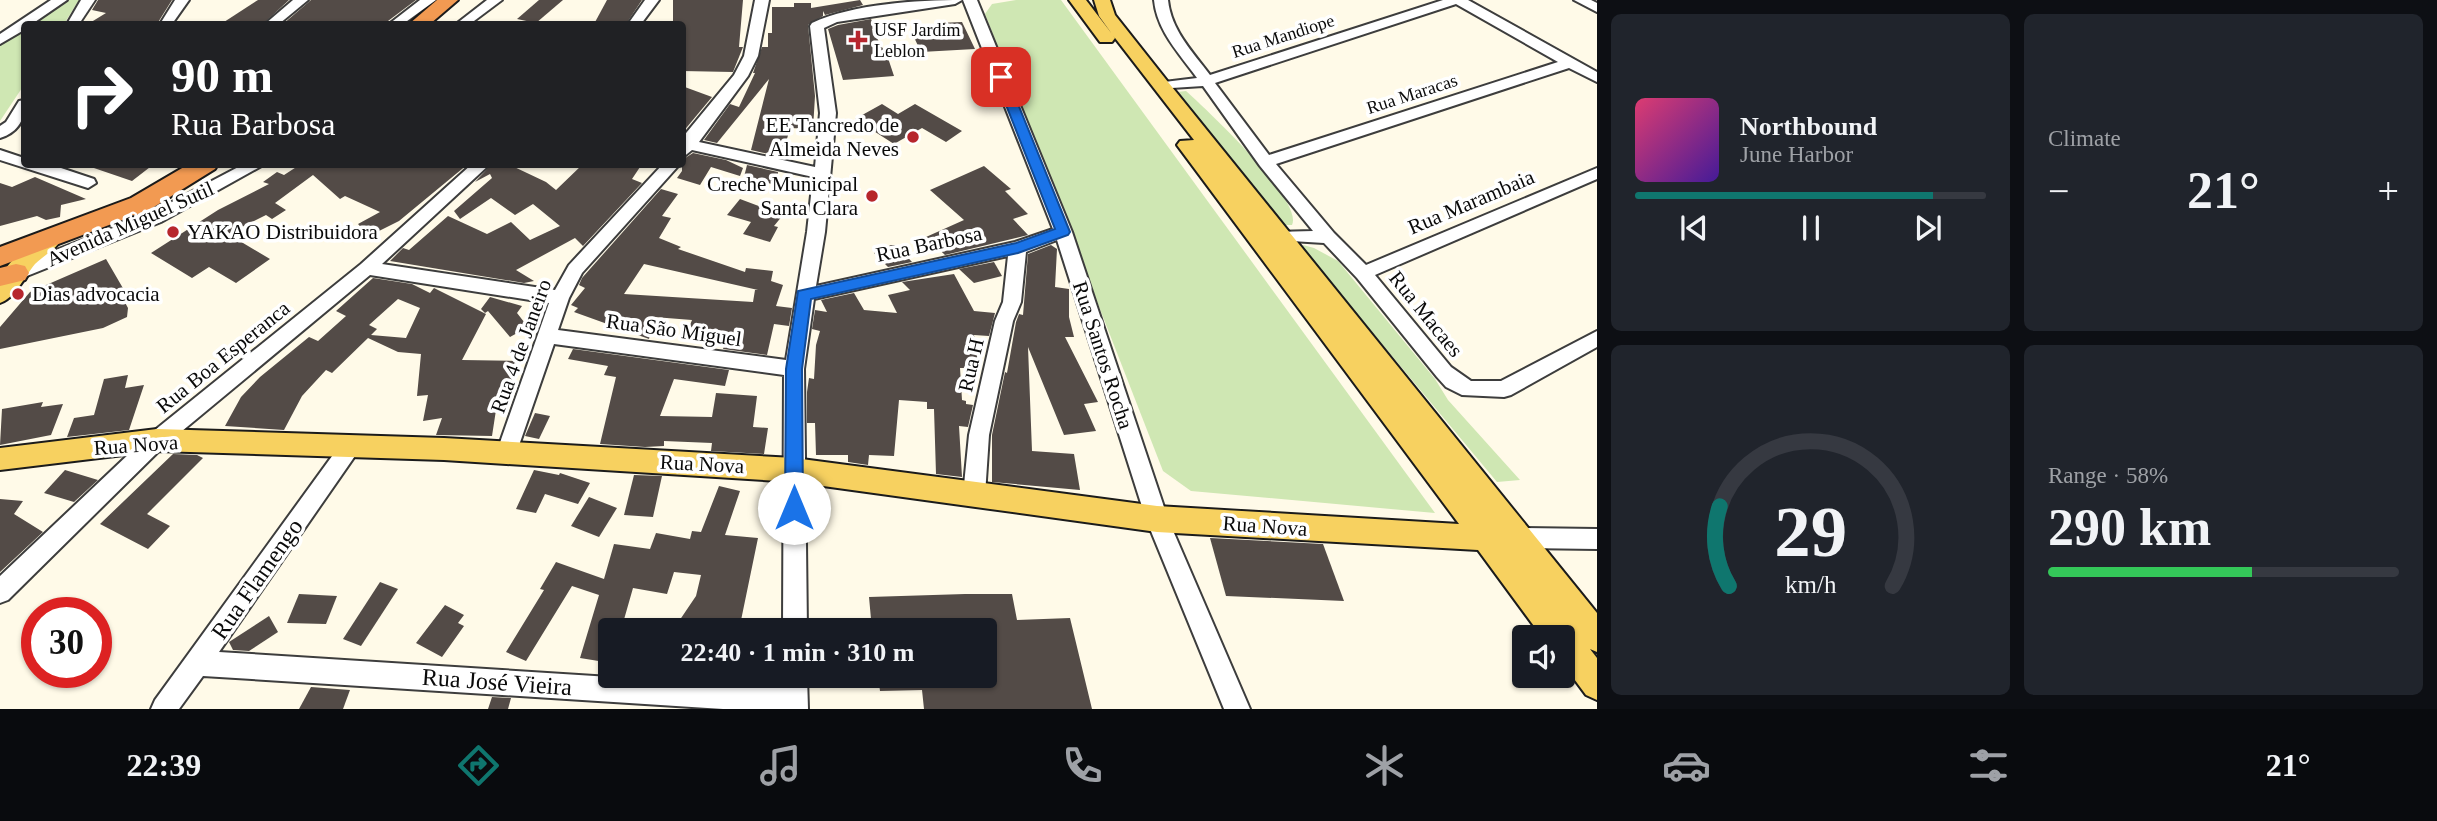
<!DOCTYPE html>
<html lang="en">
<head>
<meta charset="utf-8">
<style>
	body { margin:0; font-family:Georgia,serif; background:#20242c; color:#f1f3f6; height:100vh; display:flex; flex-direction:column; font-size:26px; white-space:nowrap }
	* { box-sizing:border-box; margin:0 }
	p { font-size:23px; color:#9ea1a6 }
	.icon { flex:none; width:38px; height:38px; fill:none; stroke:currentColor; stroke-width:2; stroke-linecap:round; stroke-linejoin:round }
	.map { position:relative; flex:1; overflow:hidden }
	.details { display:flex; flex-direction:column; gap:14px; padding:14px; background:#0d0f14; width:840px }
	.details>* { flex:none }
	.banner { position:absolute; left:21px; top:21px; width:665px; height:147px; border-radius:7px; box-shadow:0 2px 5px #0004; background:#202124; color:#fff; overflow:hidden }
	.buttons { position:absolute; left:1512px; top:625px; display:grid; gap:14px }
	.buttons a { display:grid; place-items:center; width:63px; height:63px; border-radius:7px; background:#171b24; box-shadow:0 2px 5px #0004; font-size:35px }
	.speed { position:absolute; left:21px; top:597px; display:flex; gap:14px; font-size:35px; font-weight:700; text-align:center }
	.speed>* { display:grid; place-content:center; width:91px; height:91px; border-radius:50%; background:#171b24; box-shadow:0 2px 5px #0004; line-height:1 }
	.speed .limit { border:10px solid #d22; background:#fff; color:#111 }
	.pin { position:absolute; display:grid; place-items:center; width:60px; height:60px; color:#fff; margin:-30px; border-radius:14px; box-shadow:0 4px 10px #0006 }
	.me { position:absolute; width:77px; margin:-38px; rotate:0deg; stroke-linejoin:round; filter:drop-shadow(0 0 5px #0008) }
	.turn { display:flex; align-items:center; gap:24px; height:147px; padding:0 35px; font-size:32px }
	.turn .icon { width:91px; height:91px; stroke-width:2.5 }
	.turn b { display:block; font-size:49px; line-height:60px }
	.big { font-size:52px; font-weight:800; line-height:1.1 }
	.details .widget { flex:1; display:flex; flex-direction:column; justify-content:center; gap:10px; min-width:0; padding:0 24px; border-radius:10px; background:#20242c }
	.details .dial { align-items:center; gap:0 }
	.dial svg { height:182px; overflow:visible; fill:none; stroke:#363941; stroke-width:7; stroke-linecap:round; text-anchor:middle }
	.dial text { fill:#f1f3f6; stroke:none }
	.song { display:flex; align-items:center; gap:21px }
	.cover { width:84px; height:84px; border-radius:10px; background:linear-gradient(135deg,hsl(340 70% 55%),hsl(260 70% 35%)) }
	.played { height:7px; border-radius:4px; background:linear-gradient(90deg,#0f766e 85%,#363941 85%) }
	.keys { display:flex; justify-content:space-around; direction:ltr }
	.heat { display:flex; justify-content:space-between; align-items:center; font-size:38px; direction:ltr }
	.charge { height:10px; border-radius:5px; background:linear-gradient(90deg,#34c759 58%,#363941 0) }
	.details .tiles { flex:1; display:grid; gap:14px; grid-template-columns:repeat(2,1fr) }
	.trip { position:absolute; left:598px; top:618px; width:399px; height:70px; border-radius:7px; background:#171b24; box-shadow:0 2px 5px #0004; font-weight:800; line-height:70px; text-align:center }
	.dock { display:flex; height:112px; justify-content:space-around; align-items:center; background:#090b0e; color:#9ea1a6 }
	.dock .icon { width:49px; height:49px }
	.dock .selected { color:#0f766e }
	.dock b { font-size:32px; color:#f1f3f6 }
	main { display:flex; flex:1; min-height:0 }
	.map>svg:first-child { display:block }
	.green { fill:#cfe7b3 }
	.building { fill:#534b47; fill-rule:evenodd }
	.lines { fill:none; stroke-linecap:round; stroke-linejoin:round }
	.minor-casing { stroke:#3d3d3d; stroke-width:4 }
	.major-casing { stroke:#1b1b1b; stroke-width:4 }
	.highway-casing { stroke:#1b1b1b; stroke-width:4 }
	.minor { fill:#fff; fill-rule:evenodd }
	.major { fill:#f7d160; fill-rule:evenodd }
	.highway { fill:#f29a52; fill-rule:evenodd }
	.route { fill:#1a73e8; stroke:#114b97; stroke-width:2 }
	.poi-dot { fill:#b7262d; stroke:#fff; stroke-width:2.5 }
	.labels { text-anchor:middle; stroke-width:7; stroke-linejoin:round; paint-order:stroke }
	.far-poi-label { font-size:18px; fill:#0a0a0a; stroke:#fff; text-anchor:start }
	.far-street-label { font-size:18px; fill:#0a0a0a; stroke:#fff }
	.poi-label { font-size:21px; fill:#0a0a0a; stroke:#fff; text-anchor:end }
	.street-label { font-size:21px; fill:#0a0a0a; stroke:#fff }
	.near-street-label { font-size:24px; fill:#0a0a0a; stroke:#fff }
</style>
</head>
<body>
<main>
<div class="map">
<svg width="1597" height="709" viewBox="0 0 1597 709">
	<rect width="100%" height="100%" fill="#fffae8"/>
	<g class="green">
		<path d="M68,0h11l-15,24h-33z"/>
		<path d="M1016,0h45l374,513 -244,-22 -28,-20 -178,-457 7,-10z"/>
		<path d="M24,29v56l-24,36v-76z"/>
		<path d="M1186,91c20,18 118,110 106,134h-9l-106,-133z"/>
		<path d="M1303,245l11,3 24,13 97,118 13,21 72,80 -23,2 -195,-234z"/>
	</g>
	<g class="building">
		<path d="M98,0h74l-15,24h-69l18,-11 -14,-3z"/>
		<path d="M258,0h31l-26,24h-42z"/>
		<path d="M311,0h105l-32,24h-101z"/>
		<path d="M539,0h24l-27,23 -19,-4z"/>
		<path d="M607,0h35l-16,24h-32z"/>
		<path d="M673,0h70l-4,47h4l-10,25 -51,-1v-47h-9z"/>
		<path d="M860,0l3,5 -38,10 -2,-4v5l-15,9 7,71 -2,33 -23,-1 -8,29 -31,-7 18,-71 -52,64 -13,-3 26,-36 9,3 16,-34h-2l9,-26h6v-14h4v-26h22v-4h17v5z"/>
		<path d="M871,19l5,10h-4l16,29 6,18 -51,4 -15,-51 10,-4z"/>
		<path d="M962,22l13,27 -54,3 -10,-21 30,-3 -2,-5z"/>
		<path d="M682,86l30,11 -30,36z"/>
		<path d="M882,104l16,10 17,-10 47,27 -16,11 -24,-14 -28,16 -39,-25z"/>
		<path d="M693,153l33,7 17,8 -3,8 -29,-9 -11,18 -23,-7 5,-7v-11z"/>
		<path d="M91,164h63l-22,17 -41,-14z"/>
		<path d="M301,164h167l-69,57 -30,15 -11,-12 22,-12 -35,-16 -5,3 -27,-24 -38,28 11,7 -14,9 -6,-4 -38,19 42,25 -34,24 -27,-16 -17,11 -41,-25 67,-43 51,-26 -6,-2 14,-10 7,3z"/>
		<path d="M492,164h16l38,18 10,8 27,-26h59l-10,15 10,4 -59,63 -8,-8 -59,32 18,11 -10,2 -134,-22 13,-13 6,2 39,-34 39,18 24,-12 19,18 30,-14 -27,-22 -18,11 -24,-17 -31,21 -6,-8 38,-33 -2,-4 -15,8z"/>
		<path d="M747,165l31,7 -2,13 -32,-8z"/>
		<path d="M984,166l27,23 -6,2 23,23 -15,5 15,16 -83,20 -19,-18 38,-17 -34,-30z"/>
		<path d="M35,177l51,22 -25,6 -1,12 -14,3 -9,-4 -37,10v-43l12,4z"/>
		<path d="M661,189l17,5 -16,22 9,2 -12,20 22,9 -3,2 67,23 1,-4 27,3 -2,10 12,4 -7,21 16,2 -3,18 -15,-2 -7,31 -44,-6 4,-11 -40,-5 5,-13 -38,-3 -5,22 -75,-27 4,-4 -7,-3 14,-17 -6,-3 3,-7zM644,264l114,26h-3l-2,12 -129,-8z"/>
		<path d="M740,199l43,16 -9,11 4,1 -8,15 -27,-8 8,-12 -24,-7z"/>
		<path d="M891,245h5l16,17 -24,5 -14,-14z"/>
		<path d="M1051,245l6,4 -2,38 14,2v28l5,20h-9l33,65 -14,2 12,27 -32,4 -36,-88 4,104 42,3 6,36 -88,-8v-47l13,-63 2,1 9,-51 3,-8 4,1 5,-61z"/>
		<path d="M106,259l18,31 -2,7 6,11 -1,9 -24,11 -103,21v-22l30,-35z"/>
		<path d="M994,262l8,14 -28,7 -15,-14z"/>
		<path d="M954,274l20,37 21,2 -6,23 -15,-1 5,33h-19l2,32 4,1v3l7,1 -5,22 -9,-1 3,51 -26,-3 -2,-65h-7v-7l-28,-2 -5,56 -25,-1 -1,10 -20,-3v-7h-32l-1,-32h-8v-31l2,-14 5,1 2,-34 4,-14 -8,-2 3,-19 12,2 -6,-12 33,-7 10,17 33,3 -9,-18 22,-5 -8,-8z"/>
		<path d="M373,278l39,6 18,9 4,-5 52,26 -24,46 55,1 -10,36h-9l-6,39 -56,-1 6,-17 -19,3 5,-26 -11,1 4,-42 -23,-2 -30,-14 -36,35 -6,-3 -24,26 -18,34 -59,-4 16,-29 19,-20 49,-40 9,4 28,-25 -10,-5zM398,299l22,9 -14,30 -35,-3 6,-6 -8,-4z"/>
		<path d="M490,297l32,9 -5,7 11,14 -18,10 -22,-26 -3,2 -4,-4z"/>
		<path d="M573,349l156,21 -4,16 -51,-7 -14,37 52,1 4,-24 41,3 -4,31 15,1 -4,26 -53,-3 1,-8 -48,-2v5l-19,1 -45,-3 16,-67 -12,-2 4,-9 -40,-7z"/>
		<path d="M128,375l-3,13 19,-3 -15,45 -62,7 7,-19 20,-3 10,-36z"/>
		<path d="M43,402l-2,5 22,-3 -12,31 -51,10 2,-36z"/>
		<path d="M535,413l15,3 -11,23 -14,-3z"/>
		<path d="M173,454l24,1 6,3 -56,56 23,12 -22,23 -48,-25z"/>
		<path d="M65,470l33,10 -24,22 -30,-9z"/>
		<path d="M534,470l25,5 1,-2 30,10 -12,21 -33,-10 -9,19 -20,-4z"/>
		<path d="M634,475l28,1 -9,41 -29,-2z"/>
		<path d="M719,486l21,5 -15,44 33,3 -19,92h-66l23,-34 5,-21 -27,-3 -7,22 -34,-6 -12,42h-10v33l-31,-5 19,-63 -27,-9 -46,75 -20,-9 38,-62 -4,-1 16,-27 48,17 10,-35 36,5 6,-16 34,6 2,-8 9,1z"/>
		<path d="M589,497l28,11 -18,29 -28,-11z"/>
		<path d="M0,499l23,2 -9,13 29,18 -43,40z"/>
		<path d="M1210,538l113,6 21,57 -118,-5z"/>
		<path d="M380,582l18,7 -37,57 -18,-7z"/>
		<path d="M299,594l38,2 -11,28 -39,-1z"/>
		<path d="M965,594h47l5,26 53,-2 22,91h-168l-2,-19 -42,1 -2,-15 110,-2 -3,-44h-113l-3,-33z"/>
		<path d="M445,605l19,10 -6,8 6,3 -22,31 -26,-14z"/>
		<path d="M269,616l9,16 -29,19 -16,-1 -4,-8z"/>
		<path d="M311,687l39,3 -7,19h-44z"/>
		<path d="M492,697l19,1 -3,11h-20z"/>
	</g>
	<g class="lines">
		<g class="minor-casing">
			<g id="minor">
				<path d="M51,0h16l-35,24h-8v6l-24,14v-10z"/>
				<path d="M81,0h14l-16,24h-12z"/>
				<path d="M175,0h14l-17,24h-12z"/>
				<path d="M293,0h15l-29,24h-14z"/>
				<path d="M420,0h16l-33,24h-14z"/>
				<path d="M487,0h15l-32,24h-14z"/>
				<path d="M645,0h14l-18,24h-13z"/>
				<path d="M755,0h14l-11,56 -10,20 -49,66 116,25 5,-54 -10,-87 2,-3c41,-19 104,-23 150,-23l-7,4 -118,18 -13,6 12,85 -11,119 -9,54 199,-44 38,-13 -90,-229h14l95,232 96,287 82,190h-26l-78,-190 -89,-279 -31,12 -5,50 -8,19 -24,114 -4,60 -3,7 -8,3 -8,-3 -3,-7 6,-60 26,-114 8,-19 5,-46 -194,43 -10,70 3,261h-24l1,-255 -230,-31 -38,110 -3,6 -7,3 -7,-3 -3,-6 53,-151 -179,-28 -206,171 -156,154 -8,3v-27l150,-142 211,-170 111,-100h18l-108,100 173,26 14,-25 94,-101h17l-98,109 -13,25 -11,32 228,30 21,-128 6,-55 -121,-27 -10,8v-20l52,-63 10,-19z"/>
				<path d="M1154,0h14c3,30 24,51 42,75l233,-75h25l129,72v10l-28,-14 -293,96 58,69 32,32 231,-97v11l-222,96 76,92 20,14h30l96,-50v16l-86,48 -7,2 -42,-2 -16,-8 -9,-10 -80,-99 -33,-35 -49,-3 -3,-4 3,-4 38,-1 -53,-65 -57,-80 -47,3 -2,-3 2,-3 41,-5c-18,-25 -40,-47 -43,-78zM1456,4l102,58 -289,93 -54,-72z"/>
				<path d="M1574,0h17l6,3v9z"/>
				<path d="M24,100c2,18 -5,32 -24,38v-12l6,-4 13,-21z"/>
				<path d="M0,150l24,8v6h25l45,15 2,4 -8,5 -88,-28z"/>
				<path d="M244,164h21l-104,58 -139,56h-12l-3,-5 3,-5 139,-54z"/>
				<path d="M350,438l7,3 3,6 -3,6 -138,199 563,36 1,-12h24l1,33h-85l-520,-33 -24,33h-28l4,-9 188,-259z"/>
				<path d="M1519,528l78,1v20l-78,-1 -8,-3 -3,-7 3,-7z"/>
			</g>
		</g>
		<g class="major-casing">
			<g id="major">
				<path d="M1069,0h17l26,34 -13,-18 -5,-16h16l5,15 53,67 429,531v39l-7,-3 7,9v42l-11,-5 -23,-31v-27h-21l-64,-87 -321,-18 -363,-50 -350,-22 -287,-9 -157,19v-22l157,-19 287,9 350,20 363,48 302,18 -282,-379 3,-4 14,-1 -82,-106 3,4 -3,4h-12z"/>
				<path d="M50,232l8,3 3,5c-6,10 -18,16 -26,24 -11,13 -19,33 -35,39 0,-7 0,-17 0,-24 4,-15 36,-42 50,-47z"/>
			</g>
		</g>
		<g class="highway-casing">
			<g id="highway">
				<path d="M437,0h21l-28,24h-21z"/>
				<path d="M189,164h29l-3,5 -66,41 -149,56v-19l131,-49z"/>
				<path d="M16,264l9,2 4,7 -4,7 -25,6v-18z"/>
			</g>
		</g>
		<use href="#minor" class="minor"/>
		<use href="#major" class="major"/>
		<use href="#highway" class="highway"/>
	</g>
	<path class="route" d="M1001,74l6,3 63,155 -2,3 -50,18 -207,46 -9,70 1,139 -3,6 -6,2 -7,-2 -2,-6 1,-139 12,-78 218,-48 39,-14 -60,-152z"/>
	<g class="poi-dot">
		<path d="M854.5 29.5h7v7h7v7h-7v7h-7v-7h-7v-7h7z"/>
		<circle cx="913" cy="137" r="7"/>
		<circle cx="872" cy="196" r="7"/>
		<circle cx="173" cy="232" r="7"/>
		<circle cx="18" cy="294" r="7"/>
	</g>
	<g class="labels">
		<g class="far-poi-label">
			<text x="874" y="36">USF Jardim<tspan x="874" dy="21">Leblon</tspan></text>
		</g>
		<g class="far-street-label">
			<text transform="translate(1283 36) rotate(-18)" y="6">Rua Mandiope</text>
			<text transform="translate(1412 94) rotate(-18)" y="6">Rua Maracas</text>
		</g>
		<g class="poi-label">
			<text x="899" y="132">EE Tancredo de<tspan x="899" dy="24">Almeida Neves</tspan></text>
			<text x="858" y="191">Creche Municipal<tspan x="858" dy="24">Santa Clara</tspan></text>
			<text x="187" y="239" text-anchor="start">YAKAO Distribuidora</text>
			<text x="32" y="301" text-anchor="start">Dias advocacia</text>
		</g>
		<g class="street-label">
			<text transform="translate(1471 202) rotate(-23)" y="7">Rua Marambaia</text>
			<text transform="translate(130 224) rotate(-24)" y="7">Avenida Miguel Sutil</text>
			<text transform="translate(929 244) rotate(-12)" y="7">Rua Barbosa</text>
			<text transform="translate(1426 314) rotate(51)" y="7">Rua Macaes</text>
			<text transform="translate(674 330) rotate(8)" y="7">Rua São Miguel</text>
			<text transform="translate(521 346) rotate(-70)" y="7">Rua 4 de Janeiro</text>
			<text transform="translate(1103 355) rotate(72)" y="7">Rua Santos Rocha</text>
			<text transform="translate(223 357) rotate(-39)" y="7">Rua Boa Esperanca</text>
			<text transform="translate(971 365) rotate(-77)" y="7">Rua H</text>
			<text transform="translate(136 445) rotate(-4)" y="7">Rua Nova</text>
			<text transform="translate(702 464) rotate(3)" y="7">Rua Nova</text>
			<text transform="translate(1265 526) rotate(4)" y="7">Rua Nova</text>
		</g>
		<g class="near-street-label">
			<text transform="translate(257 579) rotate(-55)" y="8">Rua Flamengo</text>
			<text transform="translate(497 682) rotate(4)" y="8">Rua José Vieira</text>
		</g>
	</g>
</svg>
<div class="buttons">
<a><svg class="icon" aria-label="sound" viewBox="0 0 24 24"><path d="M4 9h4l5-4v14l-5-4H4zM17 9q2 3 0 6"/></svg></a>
</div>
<div class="speed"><div class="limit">30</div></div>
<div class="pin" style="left:1001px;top:77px;background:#d93025"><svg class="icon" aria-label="arrive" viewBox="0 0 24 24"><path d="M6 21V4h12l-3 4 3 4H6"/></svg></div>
<svg class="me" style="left:794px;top:508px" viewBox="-20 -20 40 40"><circle r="19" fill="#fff"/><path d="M0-13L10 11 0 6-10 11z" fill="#1a73e8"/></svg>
<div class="trip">22:40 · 1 min · 310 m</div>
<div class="banner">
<div class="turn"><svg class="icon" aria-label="right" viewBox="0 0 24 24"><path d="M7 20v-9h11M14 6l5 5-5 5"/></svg><div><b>90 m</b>Rua Barbosa</div></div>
</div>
</div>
<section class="details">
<div class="tiles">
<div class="widget">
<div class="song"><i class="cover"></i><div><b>Northbound</b><p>June Harbor</p></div></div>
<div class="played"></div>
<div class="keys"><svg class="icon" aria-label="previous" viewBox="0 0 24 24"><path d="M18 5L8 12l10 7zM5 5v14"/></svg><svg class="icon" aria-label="pause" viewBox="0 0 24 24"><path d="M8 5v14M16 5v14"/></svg><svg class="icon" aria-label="next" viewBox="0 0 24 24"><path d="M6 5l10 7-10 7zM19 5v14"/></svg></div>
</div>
<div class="widget"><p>Climate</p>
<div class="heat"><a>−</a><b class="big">21°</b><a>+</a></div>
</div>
<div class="widget dial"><svg viewBox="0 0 100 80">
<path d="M14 69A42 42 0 1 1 86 69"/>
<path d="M14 69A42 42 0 0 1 10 34" stroke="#0f766e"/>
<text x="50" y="56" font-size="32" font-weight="700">29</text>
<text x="50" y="72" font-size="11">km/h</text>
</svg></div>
<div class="widget"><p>Range · 58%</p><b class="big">290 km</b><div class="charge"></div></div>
</div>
</section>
</main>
<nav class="dock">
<b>22:39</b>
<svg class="icon selected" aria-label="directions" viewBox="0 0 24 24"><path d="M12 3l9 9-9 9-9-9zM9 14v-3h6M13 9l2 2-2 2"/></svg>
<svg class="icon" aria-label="music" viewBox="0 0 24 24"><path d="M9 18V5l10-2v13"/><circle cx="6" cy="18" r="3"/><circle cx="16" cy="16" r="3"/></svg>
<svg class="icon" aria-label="phone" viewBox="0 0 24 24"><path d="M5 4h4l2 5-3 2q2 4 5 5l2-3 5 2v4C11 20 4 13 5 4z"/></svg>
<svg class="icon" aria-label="climate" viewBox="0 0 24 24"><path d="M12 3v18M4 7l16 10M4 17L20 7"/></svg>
<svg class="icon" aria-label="car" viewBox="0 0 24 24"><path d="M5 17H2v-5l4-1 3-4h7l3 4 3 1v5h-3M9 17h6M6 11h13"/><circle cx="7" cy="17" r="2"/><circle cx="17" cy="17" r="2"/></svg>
<svg class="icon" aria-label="filters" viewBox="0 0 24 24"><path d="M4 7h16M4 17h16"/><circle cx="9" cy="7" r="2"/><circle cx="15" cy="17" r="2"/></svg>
<b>21°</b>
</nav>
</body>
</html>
